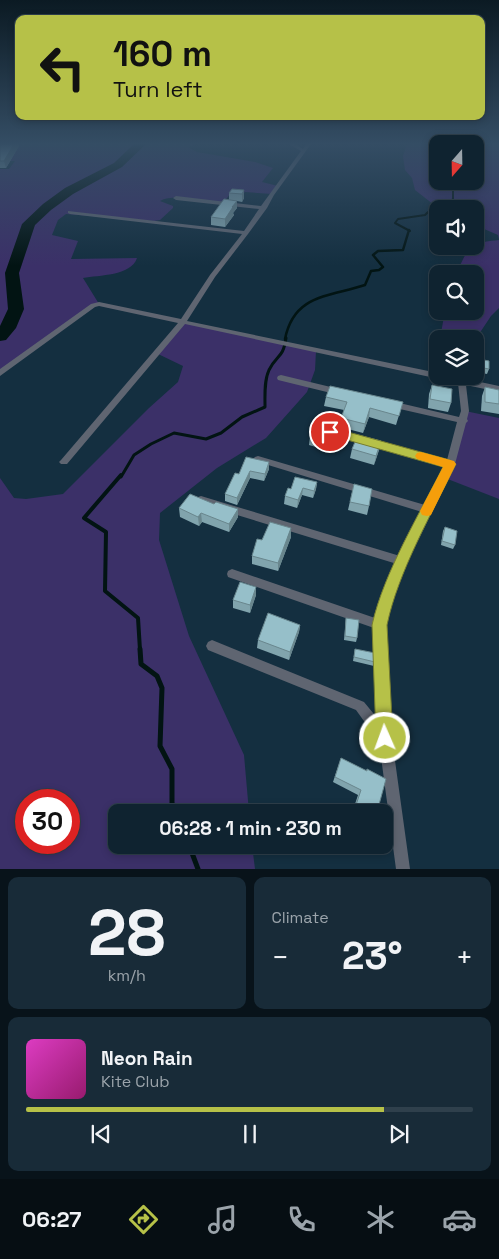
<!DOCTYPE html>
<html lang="en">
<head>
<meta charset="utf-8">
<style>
	body { margin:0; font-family:"Space Grotesk",sans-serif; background:#182b38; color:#f1f3f6; height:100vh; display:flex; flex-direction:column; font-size:19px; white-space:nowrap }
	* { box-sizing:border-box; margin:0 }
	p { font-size:16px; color:#9ba4ab }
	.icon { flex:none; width:28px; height:28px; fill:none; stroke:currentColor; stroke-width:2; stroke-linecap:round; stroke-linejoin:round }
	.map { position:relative; height:869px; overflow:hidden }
	.details { display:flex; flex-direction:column; gap:8px; padding:8px; background:#08131a; flex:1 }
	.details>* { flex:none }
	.banner { position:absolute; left:15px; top:15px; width:470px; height:105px; border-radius:10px; box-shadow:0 2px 8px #0003,0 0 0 1px #2f404c; background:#b6c148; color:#111; overflow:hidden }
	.needle { width:32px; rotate:200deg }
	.buttons { position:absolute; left:429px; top:135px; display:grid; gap:10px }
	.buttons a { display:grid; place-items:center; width:55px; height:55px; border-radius:10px; background:#0f2330; box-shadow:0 2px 8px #0003,0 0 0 1px #2f404c; font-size:25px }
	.speed { position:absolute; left:15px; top:789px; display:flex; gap:10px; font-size:25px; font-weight:700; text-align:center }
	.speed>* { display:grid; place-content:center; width:65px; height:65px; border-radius:50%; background:#0f2330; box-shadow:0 2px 8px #0003,0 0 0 1px #2f404c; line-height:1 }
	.speed .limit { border:8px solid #d22; background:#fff; color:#111 }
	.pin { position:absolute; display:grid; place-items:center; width:42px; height:42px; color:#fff; margin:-21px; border:2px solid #fff; border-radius:50%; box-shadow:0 1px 5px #0007 }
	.me { position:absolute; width:55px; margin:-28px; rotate:358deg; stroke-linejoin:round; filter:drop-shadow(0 0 4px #0008) }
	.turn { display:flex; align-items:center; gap:18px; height:105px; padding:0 15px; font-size:22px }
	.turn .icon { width:65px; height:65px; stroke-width:2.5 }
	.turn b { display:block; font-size:35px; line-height:42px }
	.big { font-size:38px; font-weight:700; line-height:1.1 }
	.details .widget { flex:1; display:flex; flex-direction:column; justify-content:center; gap:8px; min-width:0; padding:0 18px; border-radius:10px; background:#182b38 }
	.details .dial { align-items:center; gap:0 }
	.dial b { font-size:65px; line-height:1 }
	.song { display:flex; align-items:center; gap:15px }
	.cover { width:60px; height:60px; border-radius:8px; background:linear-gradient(135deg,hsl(310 70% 55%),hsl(320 70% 35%)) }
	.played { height:5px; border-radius:2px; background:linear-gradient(90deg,#b6c148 80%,#2f404c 80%) }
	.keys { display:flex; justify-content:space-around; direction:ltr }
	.heat { display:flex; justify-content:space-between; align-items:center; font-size:28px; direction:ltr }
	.details .tiles { flex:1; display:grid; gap:8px; grid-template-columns:1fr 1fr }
	.widget:last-child { grid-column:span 2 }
	.trip { position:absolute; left:108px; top:804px; width:285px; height:50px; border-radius:10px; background:#0f2330; box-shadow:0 2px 8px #0003,0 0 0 1px #2f404c; font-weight:700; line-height:50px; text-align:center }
	.menu { display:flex; height:80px; justify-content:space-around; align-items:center; background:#060e13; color:#9ba4ab }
	.menu .icon { width:35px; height:35px }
	.menu .active { color:#b6c148 }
	.menu b { font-size:22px; color:#f1f3f6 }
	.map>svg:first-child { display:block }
	.green { fill:#3b3068; fill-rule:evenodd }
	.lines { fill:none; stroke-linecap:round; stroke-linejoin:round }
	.stream-far4 { stroke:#021413; stroke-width:2 }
	.stream-far3 { stroke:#021413; stroke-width:2.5 }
	.stream-far2 { stroke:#021413; stroke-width:3 }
	.stream-far1 { stroke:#021413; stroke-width:4 }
	.stream { stroke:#021413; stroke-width:5 }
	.river { fill:#021413; fill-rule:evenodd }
	.street { fill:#5f6571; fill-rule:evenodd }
	.wall { fill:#81a4ad }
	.shaded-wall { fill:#69868d }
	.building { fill:#96bfc9; stroke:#69868d }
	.route { fill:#b6c148; stroke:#767d2f }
	.slow { fill:#f59e0b }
</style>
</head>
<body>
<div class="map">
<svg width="499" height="869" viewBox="0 0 499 869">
	<rect width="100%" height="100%" fill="#142f40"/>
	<g class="green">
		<path d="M0,144h196l-8,3 9,5 58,10 18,6 -11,14 16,4 -6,8 -27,-2 -3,3 -11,-2 -8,10c-16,-2 -50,-10 -63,-2l13,5v2l-13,12 -6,1 -88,-7 -8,6 -6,15 26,6 -7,18 66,-1c-6,18 -38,17 -54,20l16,26 -99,69v-204h9l6,-8h-15z"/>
		<path d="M407,144h30l1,37h37v-37h24v95l-1,-4 -23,-10v-16h-9l-13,-10 -15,9 -23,-18 -3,-12 -7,-8 -2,-14z"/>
		<path d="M499,240v68l-8,8 -16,24 -33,-1 -1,-6 4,-22h30v-37h-19c13,-27 12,-31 43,-34z"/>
		<path d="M183,322l133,29 -1,19 -8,22 -41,46 -49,30 -57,45 -1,27 30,96 55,119 5,57h-133v33h136l3,24h-255v-391l14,20 12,1 37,-5 86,-86 29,-26 5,-16 -27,-13zM26,800h43v42h-43z"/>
		<path d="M465,411l34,7v81l-54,-21z"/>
	</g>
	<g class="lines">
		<path class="stream-far4" d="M410,231l-15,-8 3,-4 27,-4c8,-9 18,-9 28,-16v-9l-8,-3 2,-6"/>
		<path class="stream-far3" d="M285,339c9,-45 44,-42 80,-54l6,-14 8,-1 4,-3 -10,-12 5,-4 25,-1 6,-20"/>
		<path class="stream-far2" d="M121,477l13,-22 17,-11 23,-11 32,6 15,-6 21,-16 23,-10c0,-12 -1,-26 4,-37 8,-16 14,-11 17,-32"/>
		<path class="stream-far1" d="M121,475l-37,43 22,14 -1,59 33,27 2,32"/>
		<g class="stream">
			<path d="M140,649l1,15 16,12 5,12 -2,58 12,23v34l4,9"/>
			<path d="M189,845l9,24"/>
		</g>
		<path class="river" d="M134,144h12l-24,23 -49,27 -22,16 -16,15 -16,48 5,36 -8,19 -10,12 -6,1v-15l8,-17 -3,-36 17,-49 21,-20 22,-16 49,-25z"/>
		<g class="street">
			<path d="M289,144h6l8,5 3,-5h5l-37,51 -7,13 -19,26 -33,43 -28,44 251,52v3h14l47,10v6l-33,-7 3,26 -2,8 1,2 -2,2 -11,41 -47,97 -20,52 -2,12 6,114 18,130h-14l-17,-127 -23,-32 -148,-60 -2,-4 2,-4 4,-2 152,62 14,17 -4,-91 -146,-51 -1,-3 1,-3 4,-2 143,49 22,-54 -196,-60 -3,-1 -2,-3 2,-3 3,-1 199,60 22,-44 -167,-51 -2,-2 2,-2 3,-1 167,49 19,-39 -131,-36 -4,-3 4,-3 134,36 10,-38 -66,-15 -4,-3 4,-3 68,16 2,-6 -3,-28 -273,-59 -118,140h-6l-2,-2 2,-2 117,-137 -79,-17 -4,1 -95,69v-7l91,-65 8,-2 82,17 29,-44 32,-41 -172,-20 -2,-1v-2l176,20 15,-22 -83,-9 -3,-2 3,-2 85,10 40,-55z"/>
			<path d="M281,375l58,14 4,3 -4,3 -61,-15 -1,-2 1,-2z"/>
		</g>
	</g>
	<g class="wall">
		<path d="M0,144h18l1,2 -13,22h-6z"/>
		<path d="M244,190v8l-2,4 -5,-1v7l-4,5 1,2 -9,12 -14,-2v-8l18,-17v-7z"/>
		<path d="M479,359l10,10 -2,5 -10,-2 1,-9z"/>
		<path d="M432,385l19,18 -3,9 -20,-4 1,-14z"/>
		<path d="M485,387l14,3v24l-18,-3 1,-15z"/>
		<path d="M326,397l77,5 -7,23 -27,-8 -6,16 -23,-6 1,-9 3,-8 -20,-4z"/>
		<path d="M310,436h19l-6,13 -14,-4z"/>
		<path d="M352,449l27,1 -5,15 -24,-7z"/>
		<path d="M269,462v7l-5,12 -14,-3 -13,27 -12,-4v-7l14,-20z"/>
		<path d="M317,482l-1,7 -3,9 -11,-3 -5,13 -13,-4 1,-8 6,-7z"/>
		<path d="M354,484l15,22 -2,9 -19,-5z"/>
		<path d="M214,504l24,5v8l-9,15 -27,-10 -3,4 -19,-9 -1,-9z"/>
		<path d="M445,527l10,18 -2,4 -12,-4 2,-14z"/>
		<path d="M291,537l-13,34 -26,-7v-8l10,-16z"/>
		<path d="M256,587v8l-6,18 -17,-5v-8z"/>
		<path d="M346,618l11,20 -1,4 -12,-2z"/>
		<path d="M300,625l-1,7 -10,28 -32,-12 1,-8z"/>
		<path d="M355,649l20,13 -1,4 -21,-5z"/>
		<path d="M341,758l25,13 1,-2 10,43h-19l-5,-2 5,-15 -25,-13z"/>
	</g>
	<g class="shaded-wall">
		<path d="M14,144h4l1,2 -13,22 -2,-7z"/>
		<path d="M244,190v8l-2,4v-8z"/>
		<path d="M237,201v7l-4,5 1,2 -9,12v-8l7,-12z"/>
		<path d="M370,408l-1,9 -6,16 2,-9z"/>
		<path d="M330,427l-1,9 -6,13 1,-9z"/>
		<path d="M381,441l-2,9 -5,15 2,-9z"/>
		<path d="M269,462v7l-5,12 1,-7z"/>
		<path d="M250,471v7l-13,27v-7z"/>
		<path d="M317,482l-1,7 -3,9 1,-7z"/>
		<path d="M303,488l-1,7 -5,13 1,-8z"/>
		<path d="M238,509v8l-9,15v-8z"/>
		<path d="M201,513l1,9 -3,4 -1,-9z"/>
		<path d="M291,528v9l-13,34v-8z"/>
		<path d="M256,587v8l-6,18v-8z"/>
		<path d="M300,625l-1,7 -10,28 1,-8z"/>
	</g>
	<g class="building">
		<path d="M0,144h14l-10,17h-4z"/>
		<path d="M232,189l12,1 -2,4 -13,-1z"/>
		<path d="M224,199l13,2 -5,6h1l-8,12 -14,-2z"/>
		<path d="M479,359l10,2v8l-11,-2z"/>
		<path d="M432,385l20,4 -1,14 -21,-4z"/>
		<path d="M330,386l73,16 -4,14 -29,-8 -5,16 -24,-6 6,-16 -21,-5z"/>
		<path d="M485,387l14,3v14l-14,-2z"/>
		<path d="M316,423l14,4 -6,13 -14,-4z"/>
		<path d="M358,435l23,6 -5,15 -24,-7z"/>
		<path d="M246,457l23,5 -4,12 -15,-3 -13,27 -12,-4 10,-21 4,1z"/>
		<path d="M295,477l22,5 -3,9 -11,-3 -5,12 -13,-4 3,-8 3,1z"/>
		<path d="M354,484l18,5 -3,17 -19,-4z"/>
		<path d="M190,494l24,10 2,-2 22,7 -9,15 -28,-11 -3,4 -19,-9z"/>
		<path d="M270,522l21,6 -13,35 -26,-7 5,-17 5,1z"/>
		<path d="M445,527l12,4 -2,14 -13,-4z"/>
		<path d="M240,582l16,5 -6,18 -17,-5z"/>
		<path d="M268,613l32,12 -10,27 -32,-12z"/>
		<path d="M346,618l13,2 -2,18 -12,-2z"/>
		<path d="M355,649l20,4v9l-21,-5z"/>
		<path d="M341,758l26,13v-2l19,10 -9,33h-7l-14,-7 5,-15 -26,-13z"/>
	</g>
	<linearGradient id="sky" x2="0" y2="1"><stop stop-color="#0b1a23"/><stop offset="0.54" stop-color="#344d64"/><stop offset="1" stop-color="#344d64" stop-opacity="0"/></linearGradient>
	<rect width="499" height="266" fill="url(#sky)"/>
	<path class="route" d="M330,427l120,33 6,4c-24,49 -58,108 -69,161l6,113 -2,7 -6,2 -6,-2 -3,-7 -4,-113c12,-53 47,-110 71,-158l-117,-33 -1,-2z"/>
	<path class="slow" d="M421,452l33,9 2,3 -25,51 -4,1 -5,-1 -2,-4 23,-44 -26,-8 -2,-3 2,-3z"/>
</svg>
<div class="buttons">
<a><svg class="needle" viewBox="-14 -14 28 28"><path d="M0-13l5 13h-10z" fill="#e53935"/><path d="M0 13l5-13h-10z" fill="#9ba4ab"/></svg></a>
<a><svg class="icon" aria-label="sound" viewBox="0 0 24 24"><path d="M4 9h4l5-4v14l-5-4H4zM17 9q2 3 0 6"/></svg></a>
<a><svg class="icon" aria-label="search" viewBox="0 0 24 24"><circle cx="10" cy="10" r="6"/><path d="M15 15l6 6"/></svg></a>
<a><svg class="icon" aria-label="layers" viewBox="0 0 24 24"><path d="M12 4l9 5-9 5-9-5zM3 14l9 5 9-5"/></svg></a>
</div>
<div class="speed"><div class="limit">30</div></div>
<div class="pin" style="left:330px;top:432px;background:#d93025"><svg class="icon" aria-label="arrive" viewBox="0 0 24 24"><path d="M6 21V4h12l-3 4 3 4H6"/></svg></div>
<svg class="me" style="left:385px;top:738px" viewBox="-20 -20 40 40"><circle r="17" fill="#b6c148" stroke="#fff" stroke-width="3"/><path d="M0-11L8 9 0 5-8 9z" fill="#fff"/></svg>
<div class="trip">06:28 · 1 min · 230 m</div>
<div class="banner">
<div class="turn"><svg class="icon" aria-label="left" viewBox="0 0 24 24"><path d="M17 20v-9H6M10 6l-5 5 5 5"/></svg><div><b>160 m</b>Turn left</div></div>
</div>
</div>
<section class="details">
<div class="tiles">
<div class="widget dial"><b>28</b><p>km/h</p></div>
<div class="widget"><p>Climate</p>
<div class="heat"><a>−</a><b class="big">23°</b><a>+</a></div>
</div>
<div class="widget">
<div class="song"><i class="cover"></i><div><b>Neon Rain</b><p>Kite Club</p></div></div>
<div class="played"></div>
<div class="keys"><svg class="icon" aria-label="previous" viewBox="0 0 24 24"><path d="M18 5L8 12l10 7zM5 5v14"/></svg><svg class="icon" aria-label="pause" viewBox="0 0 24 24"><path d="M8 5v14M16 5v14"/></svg><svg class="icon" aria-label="next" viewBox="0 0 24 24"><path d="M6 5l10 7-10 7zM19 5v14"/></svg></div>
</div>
</div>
</section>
<nav class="menu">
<b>06:27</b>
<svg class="icon active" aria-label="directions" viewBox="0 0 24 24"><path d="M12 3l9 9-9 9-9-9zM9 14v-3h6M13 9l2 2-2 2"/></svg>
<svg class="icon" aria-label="music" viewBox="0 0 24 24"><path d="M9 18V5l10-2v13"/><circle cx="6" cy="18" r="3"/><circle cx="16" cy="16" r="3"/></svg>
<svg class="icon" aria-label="phone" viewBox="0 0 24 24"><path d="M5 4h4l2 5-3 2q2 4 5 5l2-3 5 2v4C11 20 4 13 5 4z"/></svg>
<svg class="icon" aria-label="climate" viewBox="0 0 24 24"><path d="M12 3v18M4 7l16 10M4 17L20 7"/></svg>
<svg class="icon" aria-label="car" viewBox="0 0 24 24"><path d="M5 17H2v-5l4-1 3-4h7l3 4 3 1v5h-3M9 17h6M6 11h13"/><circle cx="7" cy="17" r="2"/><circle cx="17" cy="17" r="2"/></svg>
</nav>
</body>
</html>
